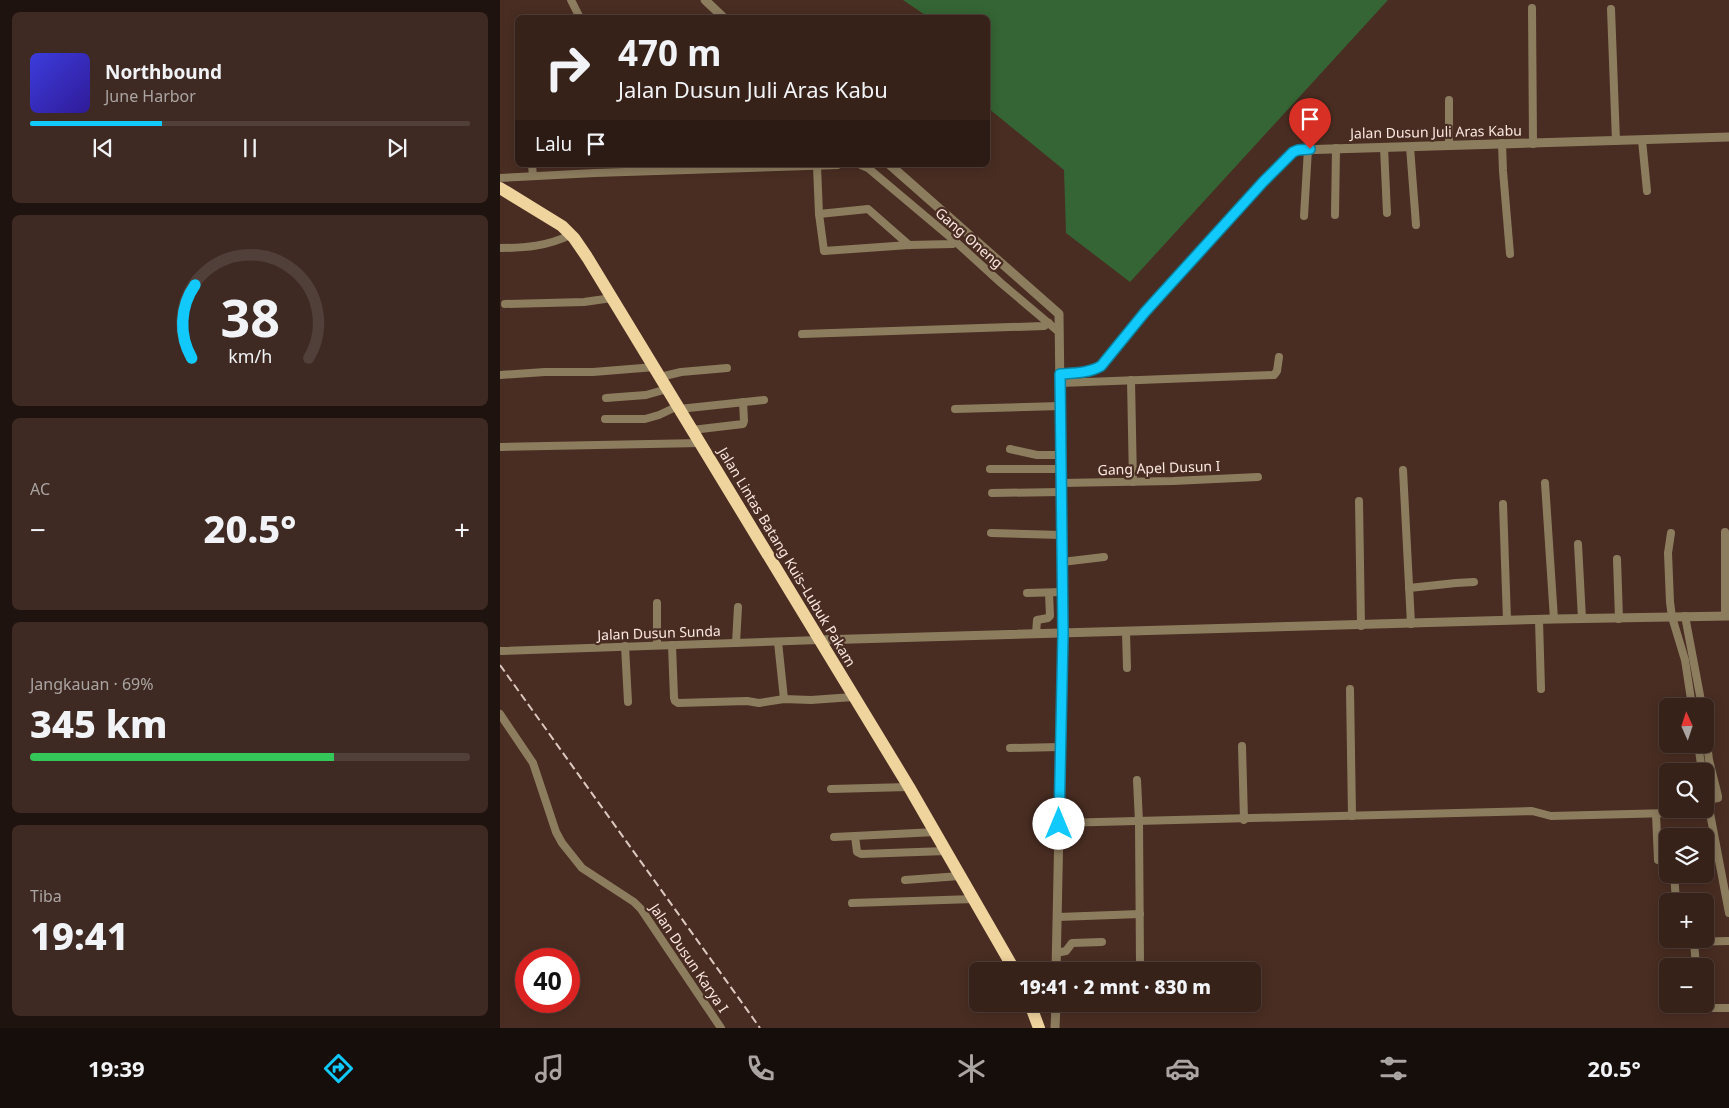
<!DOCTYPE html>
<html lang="id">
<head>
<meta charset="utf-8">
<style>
	body { margin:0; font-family:"Noto Sans",sans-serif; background:#3e2a23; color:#f1f3f6; height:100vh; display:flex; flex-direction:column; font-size:19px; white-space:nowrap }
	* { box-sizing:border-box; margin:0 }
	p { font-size:16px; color:#aaa4a2 }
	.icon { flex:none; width:28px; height:28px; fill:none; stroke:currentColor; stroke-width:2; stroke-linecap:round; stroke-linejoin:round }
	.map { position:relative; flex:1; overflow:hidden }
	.side { display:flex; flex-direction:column; gap:12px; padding:12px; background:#1e130e; width:500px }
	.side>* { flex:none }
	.banner { position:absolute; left:15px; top:15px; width:475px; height:152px; border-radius:8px; box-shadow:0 2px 12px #0003,0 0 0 1px #513f39; background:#37221a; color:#f1f3f6; overflow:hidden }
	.needle { width:32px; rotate:357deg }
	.tools { position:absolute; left:1159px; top:698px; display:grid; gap:10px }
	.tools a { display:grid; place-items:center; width:55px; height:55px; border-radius:8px; background:#37221a; box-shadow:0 2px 12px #0003,0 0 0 1px #513f39; font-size:25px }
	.speed { position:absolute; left:15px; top:948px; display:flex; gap:10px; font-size:25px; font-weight:700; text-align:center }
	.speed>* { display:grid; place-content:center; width:65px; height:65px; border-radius:50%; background:#37221a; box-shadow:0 2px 12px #0003,0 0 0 1px #513f39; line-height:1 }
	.speed .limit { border:8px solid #d22; background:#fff; color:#111 }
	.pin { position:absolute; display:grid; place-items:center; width:42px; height:42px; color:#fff; margin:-51px -21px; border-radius:50% 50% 50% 0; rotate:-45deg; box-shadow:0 0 5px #0007 }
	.pin .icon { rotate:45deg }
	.me { position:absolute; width:55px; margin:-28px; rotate:0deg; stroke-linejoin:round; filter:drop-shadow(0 0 4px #0008) }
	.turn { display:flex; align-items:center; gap:18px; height:105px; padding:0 20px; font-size:22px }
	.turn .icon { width:65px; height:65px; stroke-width:2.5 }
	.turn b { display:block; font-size:35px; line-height:42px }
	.then { display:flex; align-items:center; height:48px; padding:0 20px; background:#0003; gap:10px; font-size:19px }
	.big { font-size:38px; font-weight:800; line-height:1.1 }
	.side .tile { flex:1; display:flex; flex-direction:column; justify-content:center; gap:8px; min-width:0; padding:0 18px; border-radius:8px; background:#3e2a23 }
	.side .dial { align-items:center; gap:0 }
	.dial svg { height:130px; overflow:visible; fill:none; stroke:#513f39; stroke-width:7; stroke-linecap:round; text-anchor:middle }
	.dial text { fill:#f1f3f6; stroke:none }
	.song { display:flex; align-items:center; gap:15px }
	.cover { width:60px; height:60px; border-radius:8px; background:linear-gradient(135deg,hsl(240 70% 55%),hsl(250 70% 35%)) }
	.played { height:5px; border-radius:2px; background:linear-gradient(90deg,#11cafb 30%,#513f39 30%) }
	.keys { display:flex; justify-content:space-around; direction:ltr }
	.heat { display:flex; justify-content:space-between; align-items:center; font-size:28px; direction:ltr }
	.charge { height:8px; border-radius:4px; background:linear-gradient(90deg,#34c759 69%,#513f39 0) }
	.trip { position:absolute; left:469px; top:962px; width:292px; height:50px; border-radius:8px; background:#37221a; box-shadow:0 2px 12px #0003,0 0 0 1px #513f39; font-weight:800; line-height:50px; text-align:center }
	.dock { display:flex; height:80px; justify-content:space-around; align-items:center; background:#160e0a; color:#aaa4a2 }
	.dock .icon { width:35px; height:35px }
	.dock .active { color:#11cafb }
	.dock b { font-size:22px; color:#f1f3f6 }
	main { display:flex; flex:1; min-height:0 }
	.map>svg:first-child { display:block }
	.green { fill:#356534 }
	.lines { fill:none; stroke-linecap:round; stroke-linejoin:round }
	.minor { stroke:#8d7d5f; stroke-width:8 }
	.tertiary { stroke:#8d7d5f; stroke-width:9 }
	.trunk { stroke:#f0d49e; stroke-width:12 }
	.rail { stroke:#dcc8c0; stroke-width:2; stroke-dasharray:8 4; stroke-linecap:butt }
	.route-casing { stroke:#0b83a3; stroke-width:12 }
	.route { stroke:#11cafb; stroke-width:9 }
	.labels { text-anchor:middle; stroke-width:4.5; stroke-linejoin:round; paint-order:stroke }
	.street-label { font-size:14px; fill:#fbe8e1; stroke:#492d22 }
</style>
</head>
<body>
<main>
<section class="side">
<div class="tile">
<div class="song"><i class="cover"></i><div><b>Northbound</b><p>June Harbor</p></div></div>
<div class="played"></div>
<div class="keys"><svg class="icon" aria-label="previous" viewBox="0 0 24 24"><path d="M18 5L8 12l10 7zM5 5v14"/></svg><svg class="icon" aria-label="pause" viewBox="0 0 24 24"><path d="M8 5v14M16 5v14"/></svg><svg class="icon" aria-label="next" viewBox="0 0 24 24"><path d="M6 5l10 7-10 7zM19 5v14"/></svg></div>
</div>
<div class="tile dial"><svg viewBox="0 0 100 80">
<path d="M14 69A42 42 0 1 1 86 69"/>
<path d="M14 69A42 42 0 0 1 16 24" stroke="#11cafb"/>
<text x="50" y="56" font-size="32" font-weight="700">38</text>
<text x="50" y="72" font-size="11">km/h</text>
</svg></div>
<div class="tile"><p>AC</p>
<div class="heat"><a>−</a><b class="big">20.5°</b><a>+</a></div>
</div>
<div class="tile"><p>Jangkauan · 69%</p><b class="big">345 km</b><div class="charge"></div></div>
<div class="tile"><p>Tiba</p><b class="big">19:41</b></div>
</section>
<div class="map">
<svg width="1229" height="1028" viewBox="0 0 1229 1028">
	<rect width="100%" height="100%" fill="#492d22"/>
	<path class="green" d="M403,0h485l-258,282 -64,-49 -2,-63 -76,-62v-90l-60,-1z"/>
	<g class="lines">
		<g class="minor">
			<path d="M71,0l9,18"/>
			<path d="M1032,8l1,136"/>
			<path d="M1111,9l5,132"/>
			<path d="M949,100v46"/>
			<path d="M1142,140l5,51"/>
			<path d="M1002,143l1,28 7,83"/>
			<path d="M884,147l3,66"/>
			<path d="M910,147l6,78"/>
			<path d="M32,165l1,11"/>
			<path d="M361,165l7,3 88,74 45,41 58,49"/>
			<path d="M317,166l2,48 5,37 85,-6 44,-1 3,-2"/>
			<path d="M0,178l95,-5 243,-8"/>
			<path d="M319,214l49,-5 41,36"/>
			<path d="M835,215l1,-67"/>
			<path d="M804,216l4,-67"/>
			<path d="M0,248c25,0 48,-2 70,-13"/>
			<path d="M5,304l79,-2 28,-4"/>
			<path d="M302,334l242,-8 5,-3"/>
			<path d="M0,375l45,-3h48l62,-5"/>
			<path d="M160,377l21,-5 46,-4"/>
			<path d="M631,380l2,102"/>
			<path d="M560,383l214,-8 3,-4 2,-14"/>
			<path d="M106,398l40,-3 21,-6"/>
			<path d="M179,409l85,-9"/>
			<path d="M455,409l106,-3"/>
			<path d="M105,419h40l14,-4 19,-9"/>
			<path d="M192,430l51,-6 1,-3 -1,-19"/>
			<path d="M0,447l201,-4"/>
			<path d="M510,449l27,6h24"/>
			<path d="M490,469h71"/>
			<path d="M903,470l8,154"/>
			<path d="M561,483l112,-2 85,-4"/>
			<path d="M1045,483l9,136"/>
			<path d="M492,493l69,-1"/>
			<path d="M859,501l2,125"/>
			<path d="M1003,504l4,116"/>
			<path d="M491,533l71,2"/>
			<path d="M1171,533l-3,20 2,49 2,15 13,43 7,46"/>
			<path d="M1078,544l4,75"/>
			<path d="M1117,559l2,60"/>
			<path d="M562,562l42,-5"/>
			<path d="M909,588l47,-5 18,-1"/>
			<path d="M527,593l35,-1"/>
			<path d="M1185,616l17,90"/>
			<path d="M1225,616v-84"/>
			<path d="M1039,620l2,69"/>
			<path d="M626,632l1,36"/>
			<path d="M536,634l1,-14 11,-2 2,-2 -1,-23"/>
			<path d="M278,642l6,57"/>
			<path d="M236,643l2,-36"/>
			<path d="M157,645v-42"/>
			<path d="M172,645l2,53 1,3 3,2 69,-2 12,2 25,-4 27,1 42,-3"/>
			<path d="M125,646l3,56"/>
			<path d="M0,651l319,-11"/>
			<path d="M850,689l2,127"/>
			<path d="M0,714l33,49 23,69 6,11 20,25 52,34 7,7 80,119"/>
			<path d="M1205,726l4,34 9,36v2l-11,2"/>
			<path d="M1198,744l4,27"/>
			<path d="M742,746l2,74"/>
			<path d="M510,748l50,-1"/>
			<path d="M637,780l2,42 1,143"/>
			<path d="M1205,787l24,126"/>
			<path d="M331,789l78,-2"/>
			<path d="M1156,814l2,46 10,2"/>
			<path d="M559,823l473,-12 19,5 158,-4"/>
			<path d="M355,836l2,16 4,2 85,-3"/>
			<path d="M334,837l102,-5"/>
			<path d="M1174,874l2,27"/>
			<path d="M405,880l55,-4"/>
			<path d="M352,903l122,-4"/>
			<path d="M558,917l82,-3"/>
			<path d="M1180,939l2,3h3l44,-1"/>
			<path d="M1194,942l2,24"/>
			<path d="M556,953l10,-2 6,-8 30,-1"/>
			<path d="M1200,1004v2l4,2h25"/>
		</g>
		<g class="tertiary">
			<path d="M205,0l19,18"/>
			<path d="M390,165l169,149 4,320 -7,337"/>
			<path d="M560,374c14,-1 29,-1 41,-8l44,-54 118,-130 30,-30 5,-2 431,-13"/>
			<path d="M319,640l735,-21 175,-3"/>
			<path d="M555,1028l1,-24"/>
		</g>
		<g class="trunk">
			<path d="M0,188l62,38 12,12 13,19 322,530 106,184"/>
			<path d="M530,1004l9,24"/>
		</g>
		<path class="rail" d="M0,665l260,363"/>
	</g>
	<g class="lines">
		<g class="route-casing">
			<path id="route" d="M559,824l4,-190 -3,-260c14,-1 29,-1 41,-8l44,-54 118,-130 30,-30 5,-2 12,-1"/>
		</g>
		<use href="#route" class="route"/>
	</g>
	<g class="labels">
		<g class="street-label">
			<text transform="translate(936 132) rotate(-1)" y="5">Jalan Dusun Juli Aras Kabu</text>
			<text transform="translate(469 238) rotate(41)" y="5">Gang Oneng</text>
			<text transform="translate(659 468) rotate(-2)" y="5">Gang Apel Dusun I</text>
			<text transform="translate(287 557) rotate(59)" y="5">Jalan Lintas Batang Kuis–Lubuk Pakam</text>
			<text transform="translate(159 633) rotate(-2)" y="5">Jalan Dusun Sunda</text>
			<text transform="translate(189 958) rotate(56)" y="5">Jalan Dusun Karya I</text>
		</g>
	</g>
</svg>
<div class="tools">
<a><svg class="needle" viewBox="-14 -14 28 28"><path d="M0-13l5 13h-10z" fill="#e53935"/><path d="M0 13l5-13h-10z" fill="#aaa4a2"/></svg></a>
<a><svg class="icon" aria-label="search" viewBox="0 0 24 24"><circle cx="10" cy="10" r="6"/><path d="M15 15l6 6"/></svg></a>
<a><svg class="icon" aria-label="layers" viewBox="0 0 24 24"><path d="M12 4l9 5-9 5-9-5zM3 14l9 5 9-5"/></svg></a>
<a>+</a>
<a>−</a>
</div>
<div class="speed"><div class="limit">40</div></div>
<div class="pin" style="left:810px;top:149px;background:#d93025"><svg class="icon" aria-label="arrive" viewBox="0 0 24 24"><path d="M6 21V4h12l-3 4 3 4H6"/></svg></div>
<svg class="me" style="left:559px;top:824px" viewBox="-20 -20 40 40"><circle r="19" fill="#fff"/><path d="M0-13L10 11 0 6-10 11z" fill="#11cafb"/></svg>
<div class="trip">19:41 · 2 mnt · 830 m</div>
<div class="banner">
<div class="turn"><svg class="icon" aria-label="right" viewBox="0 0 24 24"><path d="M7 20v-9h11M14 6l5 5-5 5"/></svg><div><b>470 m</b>Jalan Dusun Juli Aras Kabu</div></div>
<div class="then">Lalu<svg class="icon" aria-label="arrive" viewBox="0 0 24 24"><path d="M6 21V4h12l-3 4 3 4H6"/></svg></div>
</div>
</div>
</main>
<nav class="dock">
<b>19:39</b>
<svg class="icon active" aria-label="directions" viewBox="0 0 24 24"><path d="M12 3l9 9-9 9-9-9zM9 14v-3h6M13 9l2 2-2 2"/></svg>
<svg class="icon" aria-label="music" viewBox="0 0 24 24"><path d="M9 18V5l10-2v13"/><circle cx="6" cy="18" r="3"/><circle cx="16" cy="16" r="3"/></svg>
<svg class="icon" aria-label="phone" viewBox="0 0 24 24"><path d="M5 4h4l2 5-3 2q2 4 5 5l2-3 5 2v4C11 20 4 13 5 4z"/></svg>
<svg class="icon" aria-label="climate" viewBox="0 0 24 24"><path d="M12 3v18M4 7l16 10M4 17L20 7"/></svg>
<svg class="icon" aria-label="car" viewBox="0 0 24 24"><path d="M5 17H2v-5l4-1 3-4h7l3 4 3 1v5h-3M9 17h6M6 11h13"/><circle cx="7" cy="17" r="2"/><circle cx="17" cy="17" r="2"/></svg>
<svg class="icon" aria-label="filters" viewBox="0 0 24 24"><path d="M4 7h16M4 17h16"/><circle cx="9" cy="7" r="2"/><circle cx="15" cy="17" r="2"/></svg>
<b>20.5°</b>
</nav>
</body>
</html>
